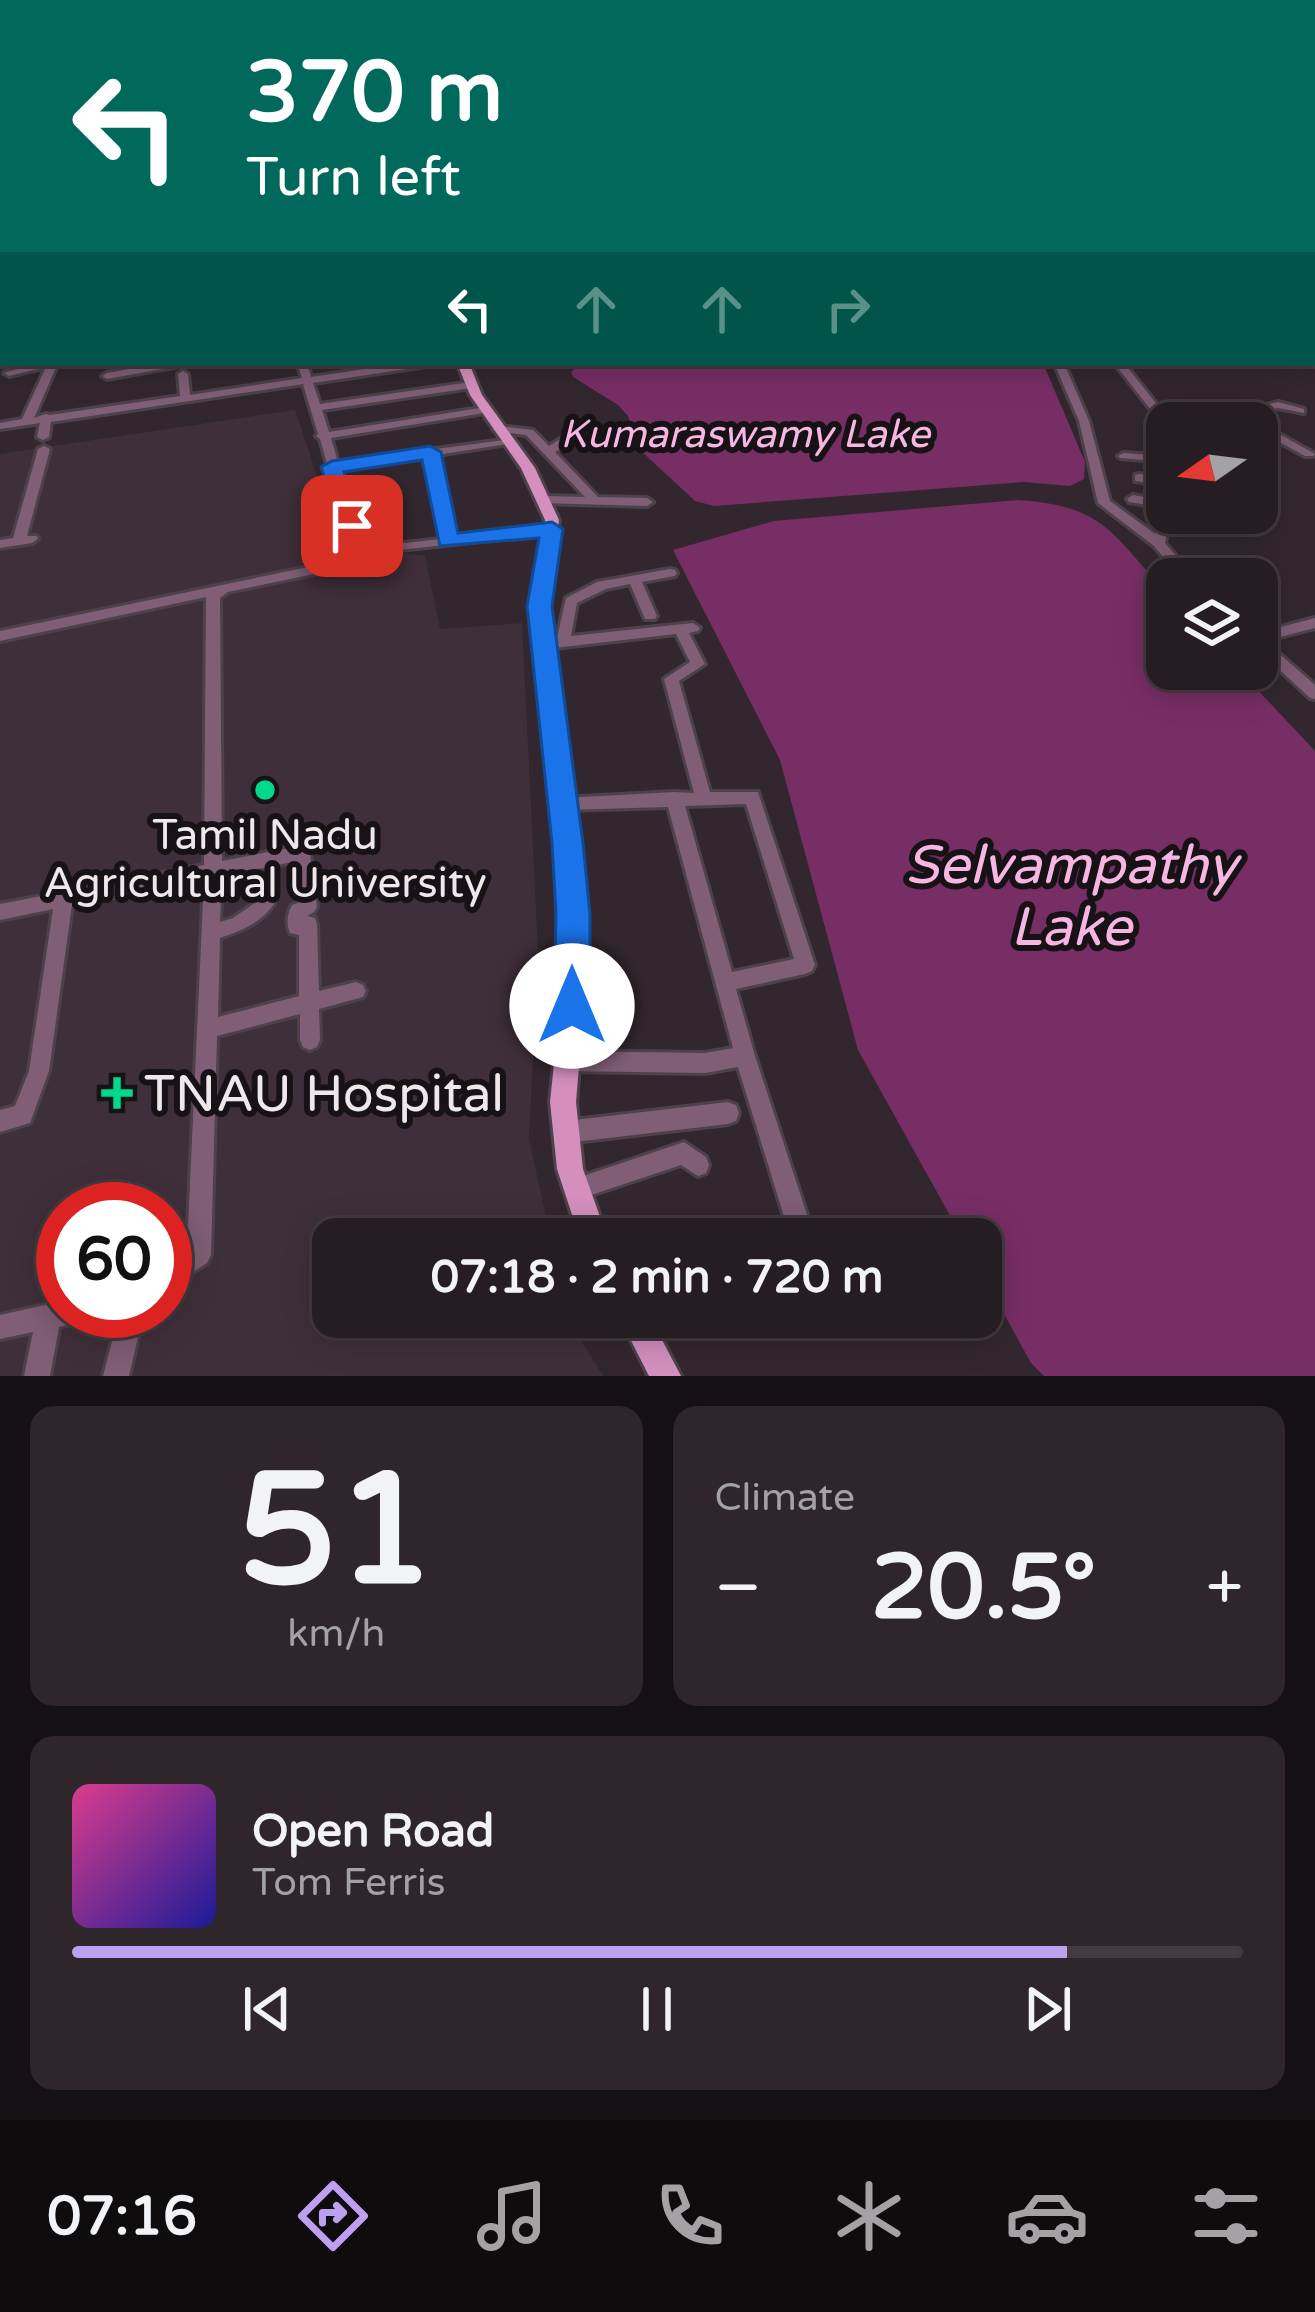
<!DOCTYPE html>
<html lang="en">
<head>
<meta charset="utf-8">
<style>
	body { margin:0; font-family:"Varela Round",sans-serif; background:#2e262a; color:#f1f3f6; height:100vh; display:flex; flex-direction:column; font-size:45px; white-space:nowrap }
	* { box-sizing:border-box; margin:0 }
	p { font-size:39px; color:#a4a2a5 }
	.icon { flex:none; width:66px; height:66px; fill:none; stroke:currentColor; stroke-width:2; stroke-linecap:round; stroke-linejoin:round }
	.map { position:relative; height:1376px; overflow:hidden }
	.drawer { display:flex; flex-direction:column; gap:30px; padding:30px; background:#151013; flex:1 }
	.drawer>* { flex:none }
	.top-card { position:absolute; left:0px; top:0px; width:1317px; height:366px; box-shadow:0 6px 30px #0003,0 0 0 3px #423b40; background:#00695c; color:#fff; overflow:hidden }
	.needle { width:78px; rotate:256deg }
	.fabs { position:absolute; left:1146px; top:402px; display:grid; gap:24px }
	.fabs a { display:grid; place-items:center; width:132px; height:132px; border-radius:24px; background:#261d22; box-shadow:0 6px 30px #0003,0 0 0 3px #423b40; font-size:60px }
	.speed { position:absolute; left:36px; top:1182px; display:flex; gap:24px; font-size:60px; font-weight:700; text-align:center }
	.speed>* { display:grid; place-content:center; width:156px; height:156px; border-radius:50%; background:#261d22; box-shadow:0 6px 30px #0003,0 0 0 3px #423b40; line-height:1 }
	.speed .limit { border:18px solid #d22; background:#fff; color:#111 }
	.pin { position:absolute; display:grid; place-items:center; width:102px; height:102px; color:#fff; margin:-51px; border-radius:24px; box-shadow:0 6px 18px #0006 }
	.me { position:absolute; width:132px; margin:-66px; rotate:0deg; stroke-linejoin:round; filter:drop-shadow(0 0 9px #0008) }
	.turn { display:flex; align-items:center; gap:42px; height:252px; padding:0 48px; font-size:54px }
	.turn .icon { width:156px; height:156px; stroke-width:2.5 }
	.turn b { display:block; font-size:84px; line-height:102px }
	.lanes { display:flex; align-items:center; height:114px; padding:0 48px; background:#0003; justify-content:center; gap:60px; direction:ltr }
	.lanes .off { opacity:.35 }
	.big { font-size:90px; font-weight:800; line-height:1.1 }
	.drawer .widget { flex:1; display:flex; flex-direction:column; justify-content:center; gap:18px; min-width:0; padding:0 42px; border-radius:24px; background:#2e262a }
	.drawer .dial { align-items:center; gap:0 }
	.dial b { font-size:156px; line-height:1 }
	.song { display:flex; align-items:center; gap:36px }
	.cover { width:144px; height:144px; border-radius:18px; background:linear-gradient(135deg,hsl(330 70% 55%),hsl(240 70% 35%)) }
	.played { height:12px; border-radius:6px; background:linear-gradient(90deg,#bca0f2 85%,#423b40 85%) }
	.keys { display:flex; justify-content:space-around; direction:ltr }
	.heat { display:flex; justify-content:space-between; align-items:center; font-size:66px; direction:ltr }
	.drawer .tiles { flex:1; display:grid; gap:30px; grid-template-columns:1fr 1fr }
	.widget:last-child { grid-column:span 2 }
	.trip { position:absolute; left:312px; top:1218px; width:690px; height:120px; border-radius:24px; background:#261d22; box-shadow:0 6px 30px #0003,0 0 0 3px #423b40; font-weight:800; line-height:120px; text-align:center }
	.tab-bar { display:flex; height:192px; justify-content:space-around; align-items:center; background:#0f0c0e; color:#a4a2a5 }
	.tab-bar .icon { width:84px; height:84px }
	.tab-bar .current { color:#bca0f2 }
	.tab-bar b { font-size:54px; color:#f1f3f6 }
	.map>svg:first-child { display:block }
	.built { fill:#3f2f3a; fill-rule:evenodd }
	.water { fill:#772e64 }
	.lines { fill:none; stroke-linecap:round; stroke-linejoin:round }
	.minor-casing { stroke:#4c4249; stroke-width:6 }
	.major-casing { stroke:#4c4249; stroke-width:6 }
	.minor { fill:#805e75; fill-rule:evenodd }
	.major { fill:#d48fbf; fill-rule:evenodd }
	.route { fill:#1a73e8; stroke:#114b97; stroke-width:3 }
	.poi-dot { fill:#00d98c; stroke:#161215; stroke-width:4.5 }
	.labels { text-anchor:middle; stroke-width:12; stroke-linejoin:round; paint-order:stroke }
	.far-water-label { font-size:39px; font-style:italic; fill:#f6b6e1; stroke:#161215 }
	.poi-label { font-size:42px; fill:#eee7ec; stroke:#161215 }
	.near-poi-label { font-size:51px; fill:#eee7ec; stroke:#161215; text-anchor:start }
	.near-water-label { font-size:54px; font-style:italic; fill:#f6b6e1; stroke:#161215 }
</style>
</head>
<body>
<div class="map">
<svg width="1315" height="1376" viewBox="0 0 1315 1376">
	<rect width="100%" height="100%" fill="#32272e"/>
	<path class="built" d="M295,410l45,135 85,11 15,73 82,-6 16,328 -9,188 22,100h-218v78h234l36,59h-603v-922zM63,1209h102v102h-102z"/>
	<g class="water">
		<path d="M580,363h463l42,99 -1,17 -14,7 -46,-4 -310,24 -19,-5 -56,-52 -11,-33 -10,-11 -45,-28 -2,-5z"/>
		<path d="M1018,500c88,6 92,33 149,93v76h71l77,82v625h-271l-13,-13 -50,-91v-33h-18l-105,-189 -78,-290 -107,-210 101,-29z"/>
	</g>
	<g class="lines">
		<g class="minor-casing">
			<g id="minor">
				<rect x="1314" y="169" width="1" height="5"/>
				<rect x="0" y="170" width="3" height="4"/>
				<rect x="0" y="218" width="3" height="4"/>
				<rect x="1314" y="225" width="1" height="5"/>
				<rect x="1314" y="278" width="1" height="6"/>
				<rect x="1314" y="300" width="1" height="6"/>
				<rect x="1314" y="317" width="1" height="6"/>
				<path d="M39,363h19l-24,55 12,-4 4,1 130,-19 -2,-22 5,-3 5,3 2,21 112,-17 -5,-15h10l4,14 95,-14h26l-5,3 -114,17 7,21 151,-22 5,3 -5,3 -149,22 7,22 157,-25 4,1v4l-159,26 7,24 173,-23v4l-4,1 -70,11 17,82 98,-12 6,4 -6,4 -179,20 -1,-3 6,-4 63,-7 -15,-83 -86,13 18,57 -25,44 -105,22 -8,6 2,263 72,-14 6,-19 6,-2 6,2 3,5 -5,20 7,54 -3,5 -7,4 8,2 2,6 2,67 37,-9 7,3 3,6 -3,6 -44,12 1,31 -3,7 -7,3 -7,-3 -3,-7v-26l-83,22 -6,219 -4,8 -42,27v-26l22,-15 17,-370 -132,26 -23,166 -19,52 -30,9v-22l15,-4 14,-35 24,-162 -53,11v-16l204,-39 2,-268 -206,44v-10l323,-67 23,-38 -17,-56 -4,-3 2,-3 -7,-25 -4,-3 2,-2 -15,-50 -252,38 -2,15 -6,3 -6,-3 3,-14 -40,6v-6l22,-4 24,-52 -37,9 -5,-3zM293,862l5,41 -6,2c-5,9 -6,19 -2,28l9,2v61l-81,21 2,-79c21,-7 41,-15 54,-34l-3,-5 -6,-3 -32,22 -13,4 2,-46z"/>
				<path d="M162,363h22l-5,3 -72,13 -5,-3 5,-3z"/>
				<path d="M1054,363h10l25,58 21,80 45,33 5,-27 -31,-5 -2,-3 6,-4 34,6v12h4l-6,30 31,36h-14l-28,-33 -56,-43 -19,-82z"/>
				<path d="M1114,363h10l39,49 59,-1 10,3 46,-12 26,7v4l-26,-5 -35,9 13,4 59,33 -2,2h-8l-48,-26v-7h-17l-19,-6 -52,1 2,5 -9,1z"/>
				<path d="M499,426l34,4 16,16 29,-18h8v4l-31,20 43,45 49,1 6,4 -6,4 -107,-3v-6l4,-1 41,1 -59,-62 -31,-4 -2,-2z"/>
				<path d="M44,446l6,3 -23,87h10l1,3 -6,4 -32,5v-8l13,-2 25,-89z"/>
				<path d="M1124,453l43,3v6l-47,-4 -2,-2z"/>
				<path d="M1139,474l28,3v8l-32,-4v-6z"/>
				<path d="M670,569l5,1 2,3 -2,3 -33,6 15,34 -2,3h-10l-15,-35 -24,5 -29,14 -6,33 122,-13 7,5 -2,3 -9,2 16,31 -26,17 31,111h48l57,173 -3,6 -7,3 -69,15 19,67 60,183h-24l-53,-172 -33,6 -138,-2 -7,-3 -3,-7 3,-7 7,-3 138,2 28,-5 -65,-241 -104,3 -6,-1 -2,-5 2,-5 6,-1 110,-6 20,1 -30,-114 26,-17 -14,-28 -131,15 -7,-5 2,-3 17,-3 9,-40 31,-16zM746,804l48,155 -62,13 -47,-166z"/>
				<path d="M1315,618v10l-50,13 50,44v14l-5,-1 -53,-49v-16z"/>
				<path d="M728,1102l8,3 3,8 -3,8 -8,3 -162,19 -8,-3 -3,-8 3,-8 8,-3z"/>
				<path d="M684,1142l22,15 3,8 -3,8 -8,3 -17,-11 -105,35 -8,-3 -3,-8 3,-8z"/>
				<path d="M63,1301v10h24l-3,9 -25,7 -9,49h-26l9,-44 -33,7v-24z"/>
				<path d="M120,1311h24l-15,65h-26z"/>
			</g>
		</g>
		<g class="major-casing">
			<g id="major">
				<rect x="0" y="300" width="3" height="7"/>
				<path d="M457,363h12l13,32 53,73 24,52 -12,86 37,308v93l-8,95 7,67 25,70h-28l-23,-70 -7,-67 10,-95 2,-93 -31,-308 14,-86 -24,-52 -51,-73z"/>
				<path d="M619,1317h31l31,59h-32z"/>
			</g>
		</g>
		<use href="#minor" class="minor"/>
		<use href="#major" class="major"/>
	</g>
	<linearGradient id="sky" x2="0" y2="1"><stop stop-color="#1c1519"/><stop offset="0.46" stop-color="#494757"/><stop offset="1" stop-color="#494757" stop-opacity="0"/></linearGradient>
	<rect width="1315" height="355" fill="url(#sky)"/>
	<path class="route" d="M430,446l11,6 17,81 94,-11 11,7 -11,77 31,237 7,71v92l-5,12 -13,5 -13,-5 -5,-12 2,-92 -4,-71 -25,-237 12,-68 -99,8 -18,-86 -78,12 20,54 -3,5h-17l-23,-64 11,-6z"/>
	<g class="poi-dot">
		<circle cx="265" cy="790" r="12"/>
		<path d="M111 1075h12v12h12v12h-12v12h-12v-12h-12v-12h12z"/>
	</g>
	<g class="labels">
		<g class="far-water-label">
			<text x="745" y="447">Kumaraswamy Lake</text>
		</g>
		<g class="poi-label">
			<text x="265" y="849">Tamil Nadu<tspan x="265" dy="48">Agricultural University</tspan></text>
		</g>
		<g class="near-poi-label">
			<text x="144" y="1111">TNAU Hospital</text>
		</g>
		<g class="near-water-label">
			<text x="1071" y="883">Selvampathy<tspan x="1071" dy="62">Lake</tspan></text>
		</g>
	</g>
</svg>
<div class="fabs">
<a><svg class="needle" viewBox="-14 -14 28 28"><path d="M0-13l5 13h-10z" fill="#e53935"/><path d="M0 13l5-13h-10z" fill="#a4a2a5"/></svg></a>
<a><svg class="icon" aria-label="layers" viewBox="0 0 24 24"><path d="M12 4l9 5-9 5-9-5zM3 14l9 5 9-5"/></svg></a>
</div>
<div class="speed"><div class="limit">60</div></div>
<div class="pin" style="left:352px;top:526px;background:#d93025"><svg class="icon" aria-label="arrive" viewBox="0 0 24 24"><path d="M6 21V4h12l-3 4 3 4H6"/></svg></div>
<svg class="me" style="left:572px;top:1006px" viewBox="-20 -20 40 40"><circle r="19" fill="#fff"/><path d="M0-13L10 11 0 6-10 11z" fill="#1a73e8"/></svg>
<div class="trip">07:18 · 2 min · 720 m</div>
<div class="top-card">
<div class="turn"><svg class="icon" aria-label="left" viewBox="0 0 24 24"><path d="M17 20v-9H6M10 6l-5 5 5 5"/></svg><div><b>370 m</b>Turn left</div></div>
<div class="lanes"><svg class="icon" aria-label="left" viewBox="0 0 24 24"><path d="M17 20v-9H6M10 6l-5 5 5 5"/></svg><svg class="icon off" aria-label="ahead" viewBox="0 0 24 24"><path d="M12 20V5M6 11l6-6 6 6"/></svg><svg class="icon off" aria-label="ahead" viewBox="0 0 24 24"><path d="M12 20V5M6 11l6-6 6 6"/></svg><svg class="icon off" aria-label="right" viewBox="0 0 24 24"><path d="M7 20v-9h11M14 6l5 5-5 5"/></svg></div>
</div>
</div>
<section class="drawer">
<div class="tiles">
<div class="widget dial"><b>51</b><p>km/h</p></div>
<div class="widget"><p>Climate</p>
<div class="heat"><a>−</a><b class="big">20.5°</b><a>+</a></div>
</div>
<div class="widget">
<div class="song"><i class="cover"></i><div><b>Open Road</b><p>Tom Ferris</p></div></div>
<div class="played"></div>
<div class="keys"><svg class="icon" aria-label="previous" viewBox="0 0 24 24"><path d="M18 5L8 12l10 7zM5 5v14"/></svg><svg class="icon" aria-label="pause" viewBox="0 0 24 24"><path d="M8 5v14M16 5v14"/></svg><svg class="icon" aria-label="next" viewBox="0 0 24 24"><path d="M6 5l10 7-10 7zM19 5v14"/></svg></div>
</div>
</div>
</section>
<nav class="tab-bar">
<b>07:16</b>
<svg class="icon current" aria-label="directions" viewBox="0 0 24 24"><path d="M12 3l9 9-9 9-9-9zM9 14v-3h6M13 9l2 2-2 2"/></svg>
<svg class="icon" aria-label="music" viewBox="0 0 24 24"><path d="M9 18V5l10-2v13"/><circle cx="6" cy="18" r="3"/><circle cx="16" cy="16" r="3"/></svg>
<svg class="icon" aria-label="phone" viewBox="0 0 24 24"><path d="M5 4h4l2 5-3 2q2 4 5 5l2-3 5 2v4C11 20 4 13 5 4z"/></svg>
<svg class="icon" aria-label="climate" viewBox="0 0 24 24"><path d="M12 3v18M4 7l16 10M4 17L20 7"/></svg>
<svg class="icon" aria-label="car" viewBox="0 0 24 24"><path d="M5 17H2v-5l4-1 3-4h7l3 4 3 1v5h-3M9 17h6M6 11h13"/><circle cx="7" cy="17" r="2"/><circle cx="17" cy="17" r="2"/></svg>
<svg class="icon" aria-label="filters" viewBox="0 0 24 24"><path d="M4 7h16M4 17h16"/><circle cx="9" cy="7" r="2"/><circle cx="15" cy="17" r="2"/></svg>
</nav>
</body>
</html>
